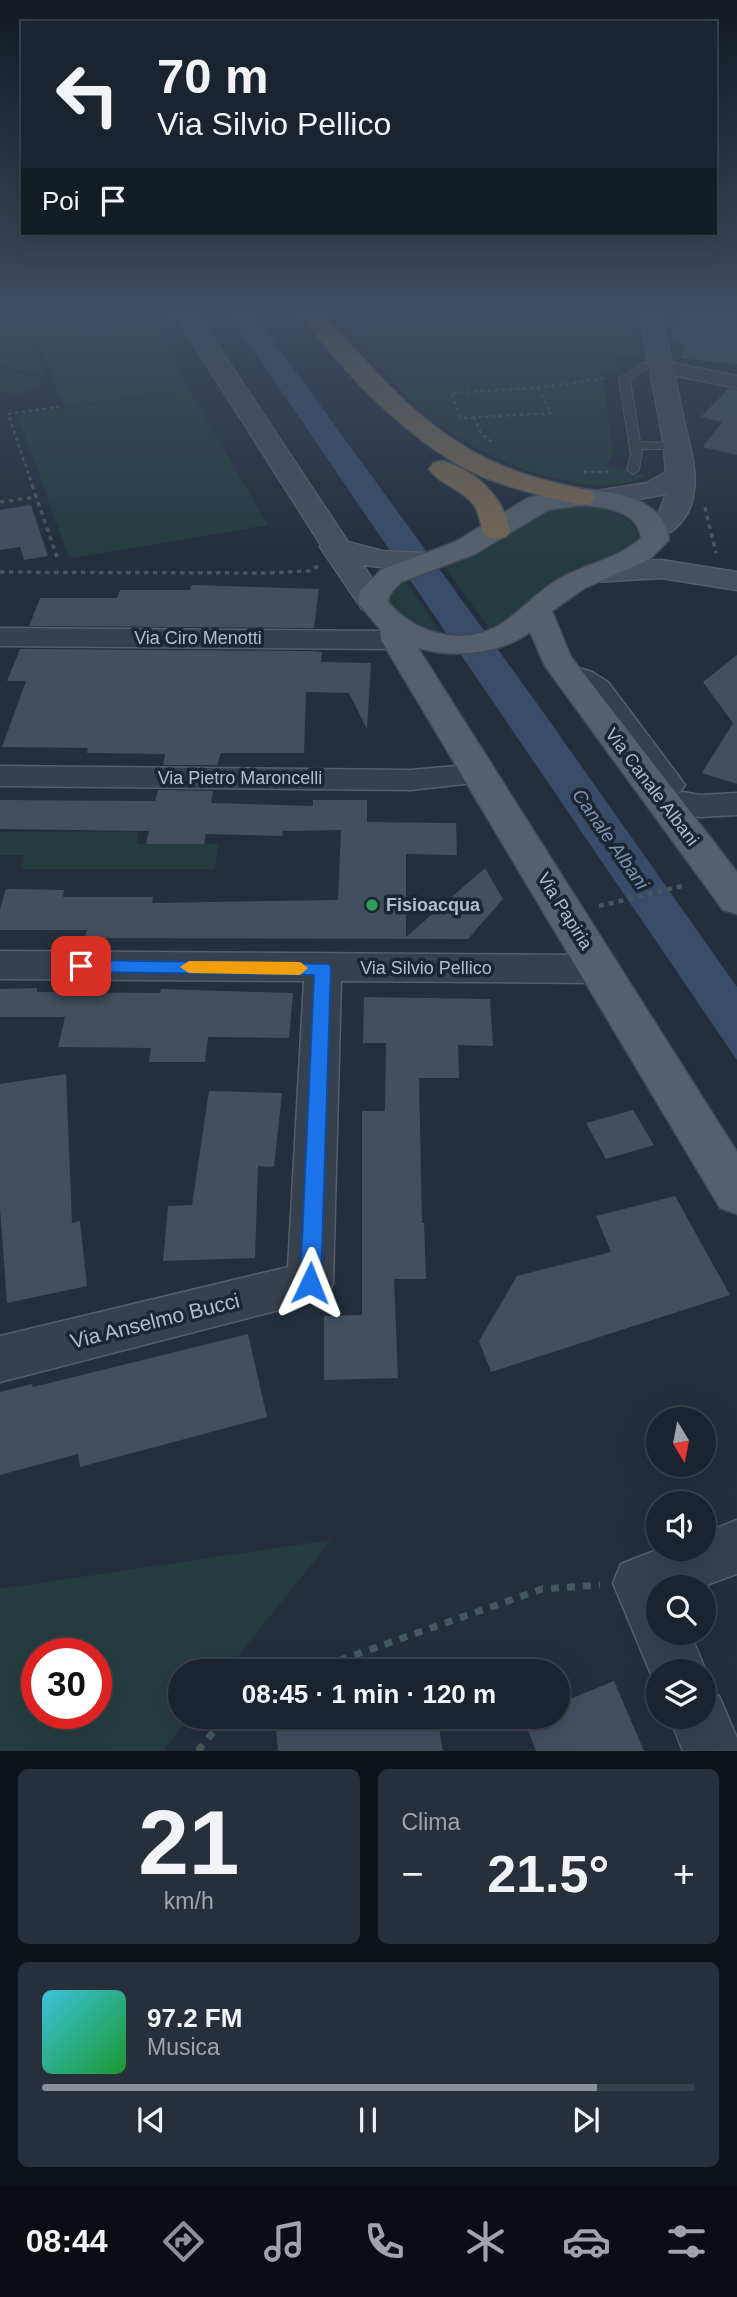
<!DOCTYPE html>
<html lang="it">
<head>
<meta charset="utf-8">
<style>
	body { margin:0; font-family:Arial,sans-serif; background:#272f3a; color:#f1f3f6; height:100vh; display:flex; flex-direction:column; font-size:26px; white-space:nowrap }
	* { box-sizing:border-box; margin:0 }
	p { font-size:23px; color:#9fa4aa }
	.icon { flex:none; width:38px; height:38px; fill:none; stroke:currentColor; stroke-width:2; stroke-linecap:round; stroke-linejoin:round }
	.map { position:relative; height:1751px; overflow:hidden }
	.panel { display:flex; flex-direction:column; gap:18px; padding:18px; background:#0e1319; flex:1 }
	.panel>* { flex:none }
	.top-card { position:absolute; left:21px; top:21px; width:696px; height:214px; border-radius:0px; box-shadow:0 7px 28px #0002,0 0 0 2px #38404a; background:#1a232e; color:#f1f3f6; overflow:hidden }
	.needle { width:46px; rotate:170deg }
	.tools { position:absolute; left:646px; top:1407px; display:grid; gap:14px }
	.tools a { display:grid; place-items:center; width:70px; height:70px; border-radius:50%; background:#1a232e; box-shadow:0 7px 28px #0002,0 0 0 2px #38404a; font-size:35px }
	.speed { position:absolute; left:21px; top:1638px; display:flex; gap:14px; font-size:35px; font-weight:700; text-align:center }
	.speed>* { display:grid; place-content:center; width:91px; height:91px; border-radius:50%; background:#1a232e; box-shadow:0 7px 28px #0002,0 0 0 2px #38404a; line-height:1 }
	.speed .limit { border:10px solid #d22; background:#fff; color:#111 }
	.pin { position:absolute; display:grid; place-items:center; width:60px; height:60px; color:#fff; margin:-30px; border-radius:14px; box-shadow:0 4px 10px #0006 }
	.me { position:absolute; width:77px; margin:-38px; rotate:2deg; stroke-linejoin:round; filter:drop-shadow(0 0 5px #0008) }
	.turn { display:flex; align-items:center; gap:24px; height:147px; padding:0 21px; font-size:32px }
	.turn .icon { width:91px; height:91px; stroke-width:2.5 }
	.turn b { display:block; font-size:49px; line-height:60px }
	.then { display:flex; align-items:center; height:66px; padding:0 21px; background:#0003; gap:14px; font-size:26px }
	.big { font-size:52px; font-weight:800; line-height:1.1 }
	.panel .tile { flex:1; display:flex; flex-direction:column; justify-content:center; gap:10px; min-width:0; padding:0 24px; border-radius:10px; background:#272f3a }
	.panel .dial { align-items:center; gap:0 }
	.dial b { font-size:91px; line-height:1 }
	.song { display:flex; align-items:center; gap:21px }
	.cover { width:84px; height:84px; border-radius:10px; background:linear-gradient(135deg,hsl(190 70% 55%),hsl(130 70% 35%)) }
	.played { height:7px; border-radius:4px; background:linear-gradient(90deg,#8c9099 85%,#38404a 85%) }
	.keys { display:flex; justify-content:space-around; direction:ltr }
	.heat { display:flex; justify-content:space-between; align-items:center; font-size:38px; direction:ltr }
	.panel .tiles { flex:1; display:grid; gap:18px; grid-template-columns:1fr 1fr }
	.tile:last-child { grid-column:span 2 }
	.trip { position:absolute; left:168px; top:1659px; width:402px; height:70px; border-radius:35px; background:#1a232e; box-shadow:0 7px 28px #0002,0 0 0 2px #38404a; font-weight:800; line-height:70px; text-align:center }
	.dock { display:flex; height:112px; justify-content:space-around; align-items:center; background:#0a0e12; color:#9fa4aa }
	.dock .icon { width:49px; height:49px }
	.dock .active { color:#8c9099 }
	.dock b { font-size:32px; color:#f1f3f6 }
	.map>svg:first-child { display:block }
	.green { fill:#253c3e; fill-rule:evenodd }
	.water { fill:#394c67 }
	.building { fill:#424f5f }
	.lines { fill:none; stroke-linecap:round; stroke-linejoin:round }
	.lane-casing { stroke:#555f6b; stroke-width:2 }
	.street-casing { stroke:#555f6b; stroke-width:3 }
	.secondary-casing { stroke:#555f6b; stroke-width:3 }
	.primary-casing { stroke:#404a56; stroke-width:3 }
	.highway-casing { stroke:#424c58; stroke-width:3 }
	.path-far3 { stroke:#43595b; stroke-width:2.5; stroke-dasharray:3.5 3.5; stroke-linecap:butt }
	.path-far2 { stroke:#43595b; stroke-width:3.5; stroke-dasharray:4.5 4.5; stroke-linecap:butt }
	.path-far1 { stroke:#43595b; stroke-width:4.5; stroke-dasharray:5 5; stroke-linecap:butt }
	.path { stroke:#43595b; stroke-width:7; stroke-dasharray:8 8; stroke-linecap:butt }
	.lane { fill:#37414d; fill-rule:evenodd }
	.street { fill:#37414d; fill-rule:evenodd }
	.secondary { fill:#455060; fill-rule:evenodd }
	.primary { fill:#55606d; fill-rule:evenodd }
	.highway { fill:#736754; fill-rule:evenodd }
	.route { fill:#1a73e8; stroke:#114b97; stroke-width:2 }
	.slow { fill:#f59e0b }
	.leisure-dot { fill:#2e9e5b; stroke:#1c2632; stroke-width:2.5 }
	.labels { text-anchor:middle; stroke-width:7; stroke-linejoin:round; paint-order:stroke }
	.street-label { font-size:18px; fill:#b3bcc8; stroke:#1c2632 }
	.poi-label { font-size:18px; font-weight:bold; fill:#b3bcc8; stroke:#1c2632; text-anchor:start }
	.water-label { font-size:19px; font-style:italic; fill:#7b92b1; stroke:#1c2632 }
	.near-street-label { font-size:21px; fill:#b3bcc8; stroke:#1c2632 }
</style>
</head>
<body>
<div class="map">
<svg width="737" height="1751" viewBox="0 0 737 1751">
	<rect width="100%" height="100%" fill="#232f3d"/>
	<g class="green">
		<path d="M18,310h151l7,11 -145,18 15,38 -46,-12v-46z"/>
		<path d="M339,310h285l2,19 11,4 4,22 -32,-1 11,16 -18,2 11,81 -6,12 38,11c-55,32 -178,-24 -221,-63 -33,-29 -58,-69 -85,-103z"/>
		<path d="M153,326l37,64 -125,17 -28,-66z"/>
		<path d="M0,369l46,11 -28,16 -18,-5z"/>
		<path d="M190,391l78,134 -199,34 -51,-144z"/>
		<path d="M558,506c25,0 80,0 80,35l-12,12 -93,46 -42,32 -47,-65 34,-14 32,-19 21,-17z"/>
		<path d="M404,579l41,59 -17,-3 -37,-26c-4,-15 2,-21 13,-30z"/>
		<path d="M0,832h138l-1,12h81l-3,25h-194l4,-14h-25z"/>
		<path d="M331,1540l-105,131h-46v46h10l-27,34h-163v-162zM37,1654h59v59h-59z"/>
	</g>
	<path class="water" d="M226,310h25l290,399 196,278v73z"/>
	<g class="building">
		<path d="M682,319l55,8v37l-57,-6 6,-15h-15l-2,-8z"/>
		<path d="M728,389l9,1v65l-34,-8 19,-25 -21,-5z"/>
		<path d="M31,505l17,51 -24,4 -4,-13 -20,3v-40z"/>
		<path d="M191,585l128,4 -5,39 -285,-2 11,-28h77l3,-8h70z"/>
		<path d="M20,649l290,2 12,1 -1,10 50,1 -4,66 -18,-36 -43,-1 -2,61h-83l-4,12h-54l2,-11 -78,-1 1,-5 -86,-1 24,-66h-19z"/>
		<path d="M737,655v129l-35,-11 31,-50 -30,-41z"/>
		<path d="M158,790l55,1 -2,12 102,3v-6h54v22l89,1 1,32 -51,-1v83l79,-69 18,31 -35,40 -383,-1 2,-8h-87v-21l6,-20 58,1 -1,7h90l-1,6 186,-3 3,-70 -58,1 -1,5 -76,-2 -2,10h-58l3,-13 -149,-2v-29l155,1z"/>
		<path d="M37,988v4l123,1 1,-4 132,4 -4,45 -81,-1 -3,25h-56l2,-14 -93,-1 7,-30h-65v-28z"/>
		<path d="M364,997l126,2 3,47 -35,-1 1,33h-40l3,145h2l2,56h-32l4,99 -74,2v-64l38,-1v-204h23l1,-68h-23z"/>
		<path d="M66,1074l6,149 8,-2 7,65 -80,17 -7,-95v-124z"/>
		<path d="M209,1091l73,2 -8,74 -16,-1 -3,92 -92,3 5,-55 24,-1z"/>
		<path d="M633,1110l21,35 -48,14 -20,-36z"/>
		<path d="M675,1196l55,99 -239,77 -12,-31 38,-65 94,-24 -15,-36z"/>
		<path d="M248,1334l19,83 -187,50 -2,-13 -78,21v-83l32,-8 1,3z"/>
		<path d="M614,1681l30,70h-108l-13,-34h35v-13z"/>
		<path d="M275,1717h162l6,34h-165z"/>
	</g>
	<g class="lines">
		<g class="lane-casing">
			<path id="lane" d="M643,363l18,1 5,3 -5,3 -16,-1 -15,11 10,62 37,1 6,3 -6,3h-35l-3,21 -6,4 -6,-4 4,-15 -12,-76z"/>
		</g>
		<g class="street-casing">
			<g id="street">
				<path d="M671,310h46l20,3v12l-56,-9z"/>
				<path d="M661,361l76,15v12l-83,-17 -3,-4 3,-4z"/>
				<path d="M0,628l397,3 10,3 4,6 -4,6 -10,3 -397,-3z"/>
				<path d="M566,664l26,8 16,10 72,96 5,7 -5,7 -11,3 -11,-3 -72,-98c-10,-7 -29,-12 -35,-21l5,-6z"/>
				<path d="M479,764l11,3 5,7 -5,7 -79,9 -411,-4v-20l411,4z"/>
				<path d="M683,792l17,3 37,-2v22l-37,2 -29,-6 -5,-8 5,-8z"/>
				<path d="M0,951l601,4 13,4 6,10 -6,10 -13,4 -260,-2 -8,302 -7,15 -326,84v-46l288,-69 16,-286 -304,-2z"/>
				<path d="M737,1520v54l-36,13h-43v46h32l16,38 -2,7v-7h-46v20l-45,-108 8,-19 38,-15h45v-16z"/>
				<path d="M704,1690l15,6 18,42v13h-54l-14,-34h35z"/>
			</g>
		</g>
		<g class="secondary-casing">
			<g id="secondary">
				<path d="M172,310h22l154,232 34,9 60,3 4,6 -4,6 -36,4 -43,-5 25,38 -4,6 -11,3 -11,-3 -42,-62 1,-2z"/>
				<path d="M639,310h22c8,37 15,74 23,111 5,21 13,48 10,69 -2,25 -22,52 -48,46l-4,-6 17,-17 7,-19 -66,12 -10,-2 -4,-6 4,-6 57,-9 19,-11 -2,-26z"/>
				<path d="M661,560l76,12v18l-76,-12 -67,4 -10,-3 -5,-6 5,-6 10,-3z"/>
			</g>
		</g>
		<g class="primary-casing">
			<path id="primary" d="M581,489c35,3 83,9 88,51l-19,19 -65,29 -33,23 19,46 166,215v42l-14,-4 -178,-244 -15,-34c-31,23 -77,26 -112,16l319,504v62l-17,-6 -339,-568 -1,-11 -22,-26 2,-12 21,-21 74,-28 73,-44 26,-7zM581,505c23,2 57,5 60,33 -23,21 -56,26 -82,41 -21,12 -35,29 -55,43 -37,26 -88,13 -116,-20l2,-8 11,-12 74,-28 73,-44z"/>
		</g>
		<g class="highway-casing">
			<g id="highway">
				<path d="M298,310h22c53,60 107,125 183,156 28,12 58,18 88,25l4,6 -4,6 -10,2c-33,-8 -66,-15 -98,-28 -68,-29 -143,-106 -185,-167z"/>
				<path d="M442,461c33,8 62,36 68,70l-4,6 -10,2 -10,-2c-7,-10 -5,-22 -12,-32 -12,-16 -34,-20 -45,-36l4,-6z"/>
			</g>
		</g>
		<g class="path-far3">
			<path d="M538,388l13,25 -90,5 -10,-25z"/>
			<path d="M538,388l68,-10"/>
			<path d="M474,417l7,17 13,9"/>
			<path d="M584,472h26"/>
			<path d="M33,487l-25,-73 51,-7"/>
		</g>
		<g class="path-far2">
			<path d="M32,485l26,75"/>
			<path d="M0,502l36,-5"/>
			<path d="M705,507l11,46"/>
			<path d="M0,572l264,1 45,-2 9,-5"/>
		</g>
		<path class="path-far1" d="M599,906l87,-21"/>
		<g class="path">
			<path d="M309,1671l233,-82 58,-4"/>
			<path d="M198,1751l27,-34"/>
		</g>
		<use href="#lane" class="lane"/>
		<use href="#street" class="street"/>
		<use href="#secondary" class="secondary"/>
		<use href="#primary" class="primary"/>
		<use href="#highway" class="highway"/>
	</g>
	<linearGradient id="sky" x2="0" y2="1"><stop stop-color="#131a22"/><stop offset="0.56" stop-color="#3f4d62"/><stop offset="1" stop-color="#3f4d62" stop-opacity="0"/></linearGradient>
	<rect width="737" height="555" fill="url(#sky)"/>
	<path class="route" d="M81,960l248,4 2,4 -10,315 -3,6 -8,3 -7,-3 -3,-6 14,-308 -233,-3 -9,-6z"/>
	<path class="slow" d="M189,961l111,1 8,6 -8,7 -111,-2 -9,-6z"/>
	<circle class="leisure-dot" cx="372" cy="905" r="7"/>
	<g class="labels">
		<g class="street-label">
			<text x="198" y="644">Via Ciro Menotti</text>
			<text x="240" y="784">Via Pietro Maroncelli</text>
			<text transform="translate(652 787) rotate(53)" y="6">Via Canale Albani</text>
			<text transform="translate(565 911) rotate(58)" y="6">Via Papiria</text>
			<text x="426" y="974">Via Silvio Pellico</text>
		</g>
		<g class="poi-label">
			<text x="386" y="911">Fisioacqua</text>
		</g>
		<g class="water-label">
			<text transform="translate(611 839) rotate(55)" y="7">Canale Albani</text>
		</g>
		<g class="near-street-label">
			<text transform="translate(155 1321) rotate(-14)" y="7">Via Anselmo Bucci</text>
		</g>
	</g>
</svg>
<div class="tools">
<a><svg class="needle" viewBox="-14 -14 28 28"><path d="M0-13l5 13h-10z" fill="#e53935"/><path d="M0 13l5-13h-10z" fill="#9fa4aa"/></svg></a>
<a><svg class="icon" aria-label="sound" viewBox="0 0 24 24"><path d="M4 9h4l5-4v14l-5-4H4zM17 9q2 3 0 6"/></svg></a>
<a><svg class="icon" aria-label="search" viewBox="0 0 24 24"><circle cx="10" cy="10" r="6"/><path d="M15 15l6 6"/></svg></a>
<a><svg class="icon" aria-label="layers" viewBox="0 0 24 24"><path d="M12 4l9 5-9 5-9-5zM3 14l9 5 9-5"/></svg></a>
</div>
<div class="speed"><div class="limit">30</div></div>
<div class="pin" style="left:81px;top:966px;background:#d93025"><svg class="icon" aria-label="arrive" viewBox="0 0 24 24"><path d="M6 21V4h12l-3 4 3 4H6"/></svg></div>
<svg class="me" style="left:310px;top:1283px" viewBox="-20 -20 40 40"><path d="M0-17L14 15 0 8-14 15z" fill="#1a73e8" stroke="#fff" stroke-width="4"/></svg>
<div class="trip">08:45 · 1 min · 120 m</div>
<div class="top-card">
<div class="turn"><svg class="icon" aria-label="left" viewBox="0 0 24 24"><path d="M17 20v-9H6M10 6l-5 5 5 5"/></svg><div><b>70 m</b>Via Silvio Pellico</div></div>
<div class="then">Poi<svg class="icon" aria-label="arrive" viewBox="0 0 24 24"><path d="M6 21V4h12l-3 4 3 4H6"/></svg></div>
</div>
</div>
<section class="panel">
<div class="tiles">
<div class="tile dial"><b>21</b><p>km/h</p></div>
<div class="tile"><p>Clima</p>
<div class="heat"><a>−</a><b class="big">21.5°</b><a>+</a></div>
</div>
<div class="tile">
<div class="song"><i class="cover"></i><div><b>97.2 FM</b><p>Musica</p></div></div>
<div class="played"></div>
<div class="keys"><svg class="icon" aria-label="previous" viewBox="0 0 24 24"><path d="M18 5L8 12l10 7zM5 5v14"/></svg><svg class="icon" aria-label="pause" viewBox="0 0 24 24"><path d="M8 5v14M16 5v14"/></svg><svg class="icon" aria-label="next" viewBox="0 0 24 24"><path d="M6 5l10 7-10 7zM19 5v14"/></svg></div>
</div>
</div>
</section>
<nav class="dock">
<b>08:44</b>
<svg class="icon active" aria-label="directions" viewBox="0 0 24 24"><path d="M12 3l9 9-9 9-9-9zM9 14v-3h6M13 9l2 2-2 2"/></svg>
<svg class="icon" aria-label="music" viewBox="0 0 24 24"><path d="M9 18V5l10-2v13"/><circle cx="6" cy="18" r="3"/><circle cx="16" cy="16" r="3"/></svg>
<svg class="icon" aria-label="phone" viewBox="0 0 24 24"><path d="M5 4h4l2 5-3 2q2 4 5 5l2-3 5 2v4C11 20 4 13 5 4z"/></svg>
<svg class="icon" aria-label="climate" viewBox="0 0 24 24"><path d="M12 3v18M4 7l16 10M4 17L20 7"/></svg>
<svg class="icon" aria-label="car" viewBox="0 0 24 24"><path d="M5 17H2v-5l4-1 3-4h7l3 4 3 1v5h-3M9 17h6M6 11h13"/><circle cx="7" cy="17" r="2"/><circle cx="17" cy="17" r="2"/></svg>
<svg class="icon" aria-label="filters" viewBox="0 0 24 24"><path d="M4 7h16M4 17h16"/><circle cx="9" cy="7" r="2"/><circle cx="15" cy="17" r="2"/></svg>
</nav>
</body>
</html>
